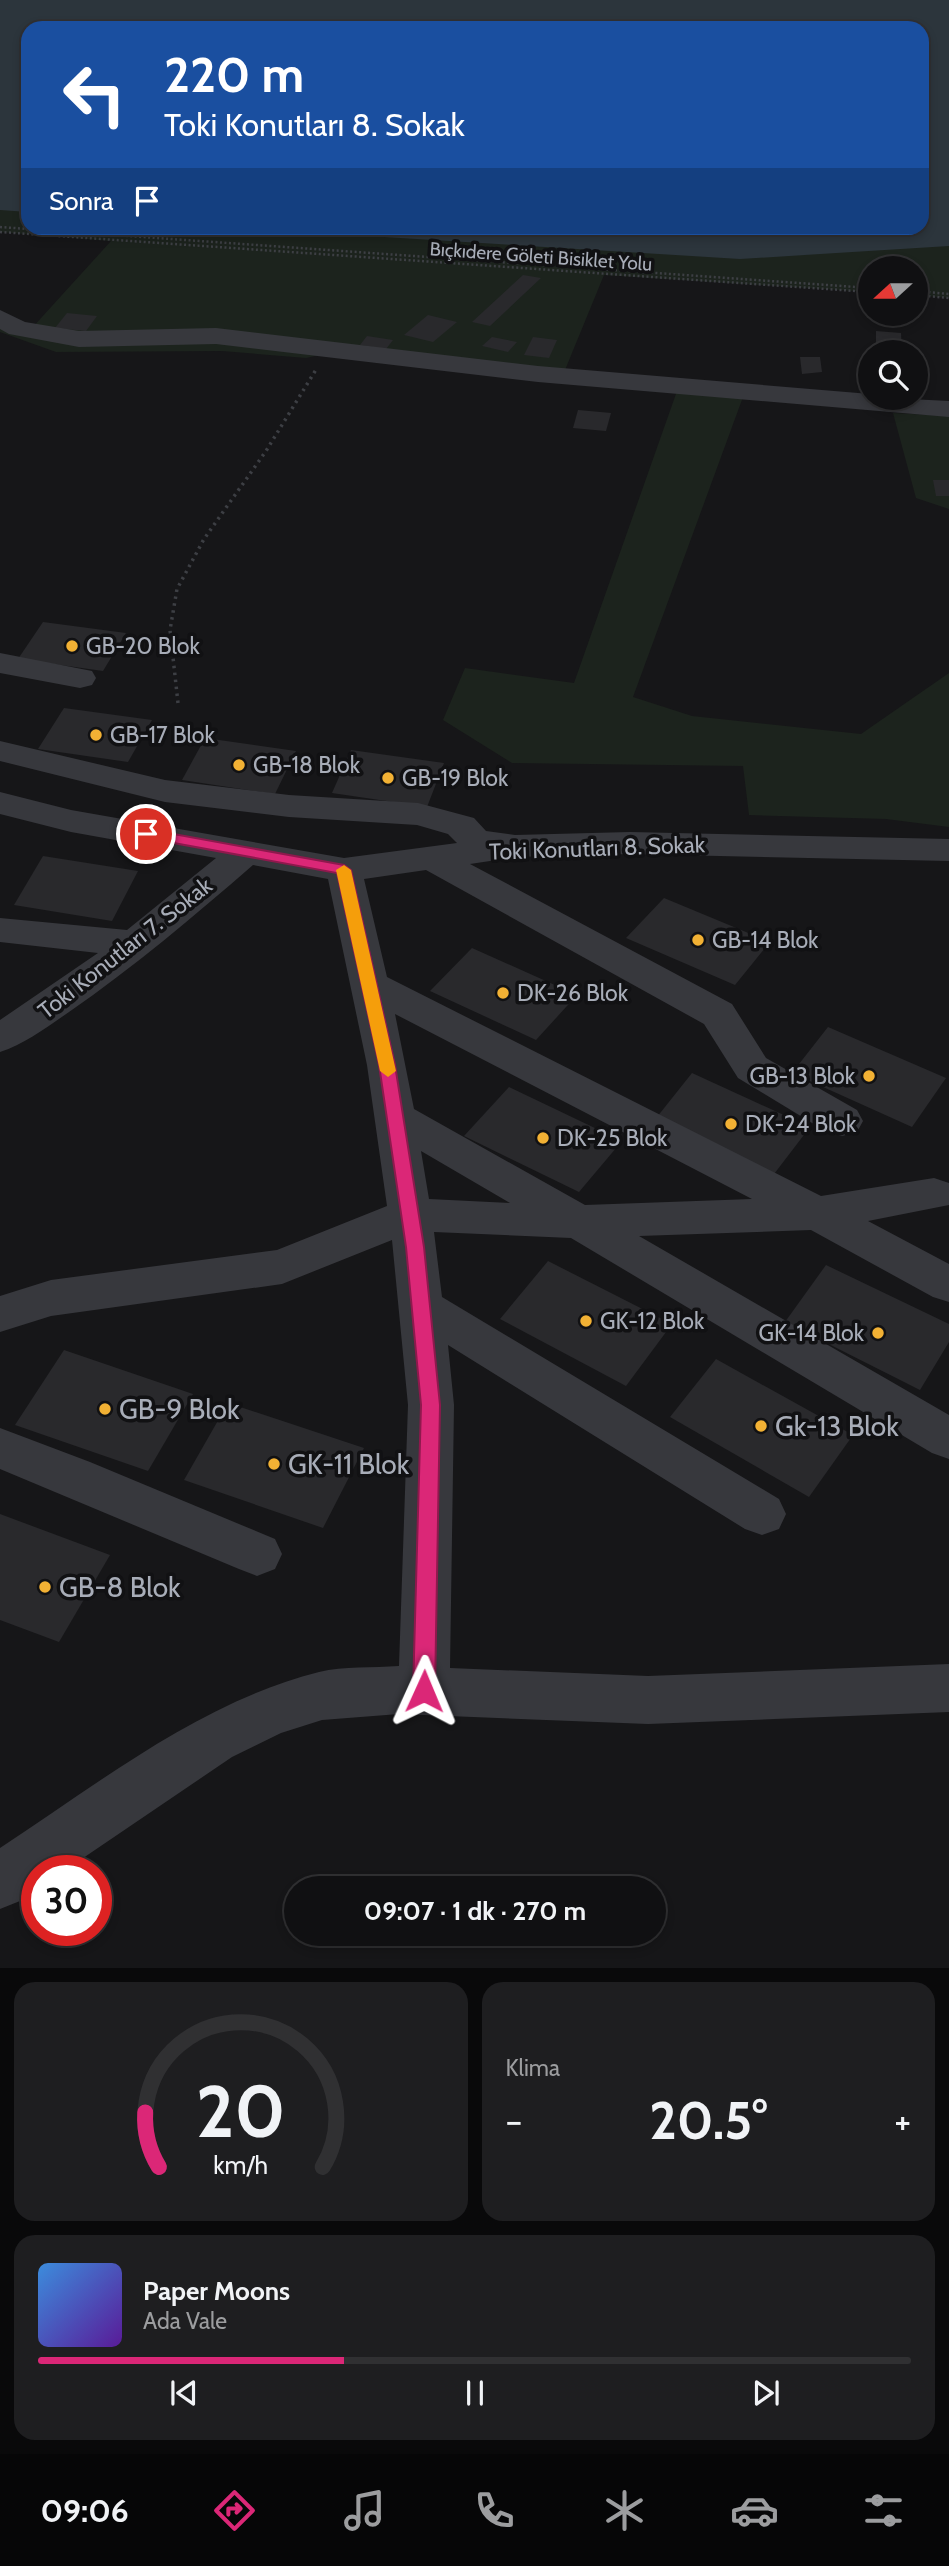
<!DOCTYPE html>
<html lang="tr">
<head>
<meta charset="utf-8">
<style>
	body { margin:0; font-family:Cabin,sans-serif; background:#1e1e20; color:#f1f3f6; height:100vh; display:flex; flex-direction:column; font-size:26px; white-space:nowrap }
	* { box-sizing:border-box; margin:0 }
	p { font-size:23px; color:#9c9d9f }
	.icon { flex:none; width:38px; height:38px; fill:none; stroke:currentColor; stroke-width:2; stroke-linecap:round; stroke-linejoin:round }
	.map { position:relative; height:1968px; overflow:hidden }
	.drawer { display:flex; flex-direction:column; gap:14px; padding:14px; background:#09090a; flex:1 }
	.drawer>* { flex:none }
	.guide { position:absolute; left:21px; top:21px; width:908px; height:214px; border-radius:21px; box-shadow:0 4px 10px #0003,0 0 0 2px #303032; background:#1a4fa0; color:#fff; overflow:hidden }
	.needle { width:46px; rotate:249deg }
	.controls { position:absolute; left:858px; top:256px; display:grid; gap:14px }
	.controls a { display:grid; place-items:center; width:70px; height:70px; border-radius:50%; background:#101012; box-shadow:0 4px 10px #0003,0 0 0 2px #303032; font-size:35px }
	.speed { position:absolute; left:21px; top:1855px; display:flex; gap:14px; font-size:35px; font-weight:700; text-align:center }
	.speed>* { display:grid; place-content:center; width:91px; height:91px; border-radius:50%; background:#101012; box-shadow:0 4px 10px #0003,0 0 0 2px #303032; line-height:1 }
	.speed .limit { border:10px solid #d22; background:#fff; color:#111 }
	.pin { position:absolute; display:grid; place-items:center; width:60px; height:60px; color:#fff; margin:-30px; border:4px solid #fff; border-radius:50%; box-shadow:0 2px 7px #0007 }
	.me { position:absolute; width:77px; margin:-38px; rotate:1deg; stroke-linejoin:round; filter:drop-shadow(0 0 5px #0008) }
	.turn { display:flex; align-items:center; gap:24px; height:147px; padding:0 28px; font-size:32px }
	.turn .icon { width:91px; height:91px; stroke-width:2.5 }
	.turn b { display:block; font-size:49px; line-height:60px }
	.then { display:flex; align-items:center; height:66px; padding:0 28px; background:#0003; gap:14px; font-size:26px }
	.big { font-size:52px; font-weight:700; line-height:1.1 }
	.drawer .tile { flex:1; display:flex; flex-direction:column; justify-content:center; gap:10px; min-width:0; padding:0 24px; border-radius:21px; background:#1e1e20 }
	.drawer .dial { align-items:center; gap:0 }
	.dial svg { height:182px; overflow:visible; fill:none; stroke:#303032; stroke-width:7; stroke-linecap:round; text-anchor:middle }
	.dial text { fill:#f1f3f6; stroke:none }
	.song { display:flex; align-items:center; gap:21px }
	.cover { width:84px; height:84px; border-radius:10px; background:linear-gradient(135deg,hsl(210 70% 55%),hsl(270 70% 35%)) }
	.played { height:7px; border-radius:4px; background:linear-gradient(90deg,#db2777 35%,#303032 35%) }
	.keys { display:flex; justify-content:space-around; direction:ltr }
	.heat { display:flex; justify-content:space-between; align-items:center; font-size:38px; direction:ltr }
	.drawer .tiles { flex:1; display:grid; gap:14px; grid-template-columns:1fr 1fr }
	.tile:last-child { grid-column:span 2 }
	.trip { position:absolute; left:284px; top:1876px; width:382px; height:70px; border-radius:35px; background:#101012; box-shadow:0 4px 10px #0003,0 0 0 2px #303032; font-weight:700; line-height:70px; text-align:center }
	.menu { display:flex; height:112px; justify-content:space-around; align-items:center; background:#060607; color:#9c9d9f }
	.menu .icon { width:49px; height:49px }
	.menu .current { color:#db2777 }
	.menu b { font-size:32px; color:#f1f3f6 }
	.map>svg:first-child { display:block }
	.green { fill:#1c231d }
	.water { fill:#2c353c }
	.building { fill:#29292c }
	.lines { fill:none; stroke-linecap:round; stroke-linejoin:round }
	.path-far1 { stroke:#3d3f44; stroke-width:2.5; stroke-dasharray:2 2.5; stroke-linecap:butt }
	.path { stroke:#3d3f44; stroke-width:3.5; stroke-dasharray:2.5 4.5; stroke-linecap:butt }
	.minor { fill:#37383d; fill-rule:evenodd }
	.route { fill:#db2777; stroke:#8e194d; stroke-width:2 }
	.slow { fill:#f59e0b }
	.poi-dot { fill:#f2b134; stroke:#111113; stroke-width:2.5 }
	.labels { text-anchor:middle; stroke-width:7; stroke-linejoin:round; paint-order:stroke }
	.far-street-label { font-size:19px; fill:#a8adb8; stroke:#111113 }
	.poi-label { font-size:23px; fill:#a8adb8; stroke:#111113; text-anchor:start }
	.street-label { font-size:23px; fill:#a8adb8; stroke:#111113 }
	.near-poi-label { font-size:28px; fill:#a8adb8; stroke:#111113; text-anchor:start }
</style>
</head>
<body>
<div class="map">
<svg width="949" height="1968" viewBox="0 0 949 1968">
	<rect width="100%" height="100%" fill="#161618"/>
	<g class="green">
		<path d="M0,0l28,28v200h856l65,18v52l-34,-3v-27h-45v24l-266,-17 -39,95 -533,-42 79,-87 -111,-9z"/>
		<path d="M0,324l21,10 165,5 138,15 -18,4 -84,-7 -166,1 -56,-20z"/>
		<path d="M677,391l66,6 -110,300 59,19 169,18 88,-61v154l-63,-8 -137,-4 -6,-49 -231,-3 -69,-43 22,-52 109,15z"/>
		<path d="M893,413l56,3v93l-33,-11z"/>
	</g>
	<path class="water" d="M0,0h949v246l-209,13 -501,-31h683v-200h-894v184l-28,-2z"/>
	<g class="building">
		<path d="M523,275l18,3 -51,48 -18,-4z"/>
		<path d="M67,313l30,3 -11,15 -31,-3z"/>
		<path d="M428,315l29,7 -24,20 -29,-7z"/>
		<path d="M876,331l25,2 1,19h-26z"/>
		<path d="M367,336l26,4 -7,9 -26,-4z"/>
		<path d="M492,337l25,5 -9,10 -26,-6z"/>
		<path d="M533,337l24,3 -8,18 -25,-3z"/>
		<path d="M800,357h20l2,15 -20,2z"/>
		<path d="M578,410l33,3 -5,18 -33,-3z"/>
		<path d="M933,480h16v16h-13z"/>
		<path d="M43,622l83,11 -23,38 -85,-12z"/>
		<path d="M64,708l88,12 -24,42 -90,-13z"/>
		<path d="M205,738l91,13 -21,43 -93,-14z"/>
		<path d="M351,750l93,13 -17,44 -95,-14z"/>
		<path d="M43,856l95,15 -26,50 -98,-16z"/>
		<path d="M664,898l106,44 -35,43 -109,-47z"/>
		<path d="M472,948l105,47 -41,45 -106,-49z"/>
		<path d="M828,1027l118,51 -34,49 -120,-54z"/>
		<path d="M692,1073l118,54 -39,51 -118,-56z"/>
		<path d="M509,1087l113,54 -43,51 -115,-56z"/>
		<path d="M548,1261l124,63 -46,62 -126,-67z"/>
		<path d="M826,1265l123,59v18l-29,48 -135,-68z"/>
		<path d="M64,1350l129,44 -45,77 -133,-46z"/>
		<path d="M716,1359l137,76 -44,62 -139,-80z"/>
		<path d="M228,1403l136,45 -41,80 -139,-48z"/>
		<path d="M0,1514l110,41 -51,87 -59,-22z"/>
	</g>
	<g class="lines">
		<g class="path-far1">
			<path d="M0,227l870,61"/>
			<path d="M0,232l870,60"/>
			<path d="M915,291l34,3"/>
			<path d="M915,295l34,3"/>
		</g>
		<path class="path" d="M178,703l-8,-73 7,-41 27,-50 62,-88 51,-83"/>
		<g class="minor">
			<path d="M0,310l25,12 54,9 137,-3 322,38 332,28v3l79,4v16l-411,-35 -322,-38 -137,3 -70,-13 -9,-5z"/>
			<path d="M0,653l92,18 4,7 -4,7 -12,3 -80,-15z"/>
			<path d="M0,741l165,39 124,15 129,8 56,15 12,13 29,4 115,-3 319,7v22l-319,-7 -114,3 -46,7 262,140 34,54 91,52 6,11 -6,11 -15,4 -15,-4 -89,-54 -34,-54 -278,-154 -62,9 23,98 434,219 113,-18 15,5v22l-81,16 81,43v38l-16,-5 -122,-67 -172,6 310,179v44l-17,-6 -361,-215 -137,-6 8,65 337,202 7,15 -7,15 -17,6 -17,-6 -297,-184 6,60 -4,263 198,8 301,-12v48l-301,12 -249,-10 -77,6 -41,13 -49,24 -168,114h-27v18l-17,12 -20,8v-61c101,-66 200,-146 319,-176 25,-6 54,-4 80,-6l9,-261 -16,-165 -110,44 -231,32 -51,16v-36l51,-16 226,-30 110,-44 -20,-141 -39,-186 -75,-14c-60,52 -119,102 -184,147 -22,15 -44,32 -69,40v-32l98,-67 -98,-11v-24l127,12 89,-72 -145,-26 -71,-18v-22l71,18 273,48 113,-15 -9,-9 -31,-9 -128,-8 -124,-15 -165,-41zM395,1014l357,185 -167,6 -171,-96zM421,1151l89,52 -81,-4z"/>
			<path d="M0,1428l90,34 185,77 7,15 -7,15 -18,7 -18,-7 -239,-100z"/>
		</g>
	</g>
	<path class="route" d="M146,829l198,36 7,5 44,195 29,182 16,158 -5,286 -3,7 -8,3 -7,-3 -4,-7 8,-286 -15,-158 -27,-182 -42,-192 -196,-36 -2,-3z"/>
	<path class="slow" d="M344,865l7,5 45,201 -8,6 -8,-6 -44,-201z"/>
	<g class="poi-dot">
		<circle cx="72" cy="646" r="7"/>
		<circle cx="96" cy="735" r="7"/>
		<circle cx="239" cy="765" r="7"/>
		<circle cx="388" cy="778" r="7"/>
		<circle cx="698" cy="940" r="7"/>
		<circle cx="503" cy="993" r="7"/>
		<circle cx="869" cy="1076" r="7"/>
		<circle cx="731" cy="1124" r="7"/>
		<circle cx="543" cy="1138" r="7"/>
		<circle cx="586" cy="1321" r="7"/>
		<circle cx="878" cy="1333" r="7"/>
		<circle cx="105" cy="1409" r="7"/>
		<circle cx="761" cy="1426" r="7"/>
		<circle cx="274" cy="1464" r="7"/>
		<circle cx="45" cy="1587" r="7"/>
	</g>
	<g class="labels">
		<g class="far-street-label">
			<text transform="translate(541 256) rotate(4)" y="7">Bıçkıdere Göleti Bisiklet Yolu</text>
		</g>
		<g class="poi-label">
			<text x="86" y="654">GB-20 Blok</text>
			<text x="110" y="743">GB-17 Blok</text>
			<text x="253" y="773">GB-18 Blok</text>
			<text x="402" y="786">GB-19 Blok</text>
			<text x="712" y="948">GB-14 Blok</text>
			<text x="517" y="1001">DK-26 Blok</text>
			<text x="855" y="1084" text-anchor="end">GB-13 Blok</text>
			<text x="745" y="1132">DK-24 Blok</text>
			<text x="557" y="1146">DK-25 Blok</text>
			<text x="600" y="1329">GK-12 Blok</text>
			<text x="864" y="1341" text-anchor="end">GK-14 Blok</text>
		</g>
		<g class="street-label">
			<text transform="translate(597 848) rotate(-2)" y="8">Toki Konutları 8. Sokak</text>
			<text transform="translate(125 948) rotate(-38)" y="8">Toki Konutları 7. Sokak</text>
		</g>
		<g class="near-poi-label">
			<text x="119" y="1419">GB-9 Blok</text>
			<text x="775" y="1436">Gk-13 Blok</text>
			<text x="288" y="1474">GK-11 Blok</text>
			<text x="59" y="1597">GB-8 Blok</text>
		</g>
	</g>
</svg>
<div class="controls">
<a><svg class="needle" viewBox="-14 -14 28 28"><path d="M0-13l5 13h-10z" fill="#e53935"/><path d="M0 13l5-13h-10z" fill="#9c9d9f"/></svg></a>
<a><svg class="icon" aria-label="search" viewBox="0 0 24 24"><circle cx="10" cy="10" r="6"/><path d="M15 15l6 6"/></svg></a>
</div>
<div class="speed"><div class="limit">30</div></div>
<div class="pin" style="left:146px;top:834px;background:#d93025"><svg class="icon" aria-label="arrive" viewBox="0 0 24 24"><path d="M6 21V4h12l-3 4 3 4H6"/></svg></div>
<svg class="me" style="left:424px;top:1691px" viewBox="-20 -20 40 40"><path d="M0-17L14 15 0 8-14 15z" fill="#db2777" stroke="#fff" stroke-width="4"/></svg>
<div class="trip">09:07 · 1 dk · 270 m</div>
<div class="guide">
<div class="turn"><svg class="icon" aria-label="left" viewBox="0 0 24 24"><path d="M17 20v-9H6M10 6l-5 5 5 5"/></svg><div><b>220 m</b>Toki Konutları 8. Sokak</div></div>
<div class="then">Sonra<svg class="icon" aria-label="arrive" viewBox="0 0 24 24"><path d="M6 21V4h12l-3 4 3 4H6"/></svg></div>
</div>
</div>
<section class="drawer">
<div class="tiles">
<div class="tile dial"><svg viewBox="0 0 100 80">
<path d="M14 69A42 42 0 1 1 86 69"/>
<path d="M14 69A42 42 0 0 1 8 45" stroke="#db2777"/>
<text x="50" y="56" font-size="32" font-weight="700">20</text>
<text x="50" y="72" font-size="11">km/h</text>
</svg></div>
<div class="tile"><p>Klima</p>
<div class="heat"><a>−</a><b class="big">20.5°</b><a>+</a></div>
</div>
<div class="tile">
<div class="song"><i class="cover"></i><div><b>Paper Moons</b><p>Ada Vale</p></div></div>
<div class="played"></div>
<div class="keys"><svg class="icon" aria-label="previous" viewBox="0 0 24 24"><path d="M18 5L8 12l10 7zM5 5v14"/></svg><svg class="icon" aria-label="pause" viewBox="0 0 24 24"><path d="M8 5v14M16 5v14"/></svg><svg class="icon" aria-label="next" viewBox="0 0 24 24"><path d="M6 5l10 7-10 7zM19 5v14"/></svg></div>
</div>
</div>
</section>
<nav class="menu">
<b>09:06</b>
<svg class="icon current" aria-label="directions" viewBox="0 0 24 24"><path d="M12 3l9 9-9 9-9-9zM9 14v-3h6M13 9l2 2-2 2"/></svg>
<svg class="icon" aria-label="music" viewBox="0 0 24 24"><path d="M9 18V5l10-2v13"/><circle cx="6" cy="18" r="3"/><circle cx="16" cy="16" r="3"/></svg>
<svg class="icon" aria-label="phone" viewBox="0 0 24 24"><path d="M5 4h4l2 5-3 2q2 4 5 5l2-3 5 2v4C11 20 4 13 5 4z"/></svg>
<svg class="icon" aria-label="climate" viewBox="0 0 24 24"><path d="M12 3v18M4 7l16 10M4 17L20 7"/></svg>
<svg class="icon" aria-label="car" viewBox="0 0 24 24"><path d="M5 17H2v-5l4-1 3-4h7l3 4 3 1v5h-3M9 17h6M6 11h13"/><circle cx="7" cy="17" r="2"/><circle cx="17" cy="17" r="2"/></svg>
<svg class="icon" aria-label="filters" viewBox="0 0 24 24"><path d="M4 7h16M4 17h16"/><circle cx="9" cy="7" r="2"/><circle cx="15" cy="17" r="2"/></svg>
</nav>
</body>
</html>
